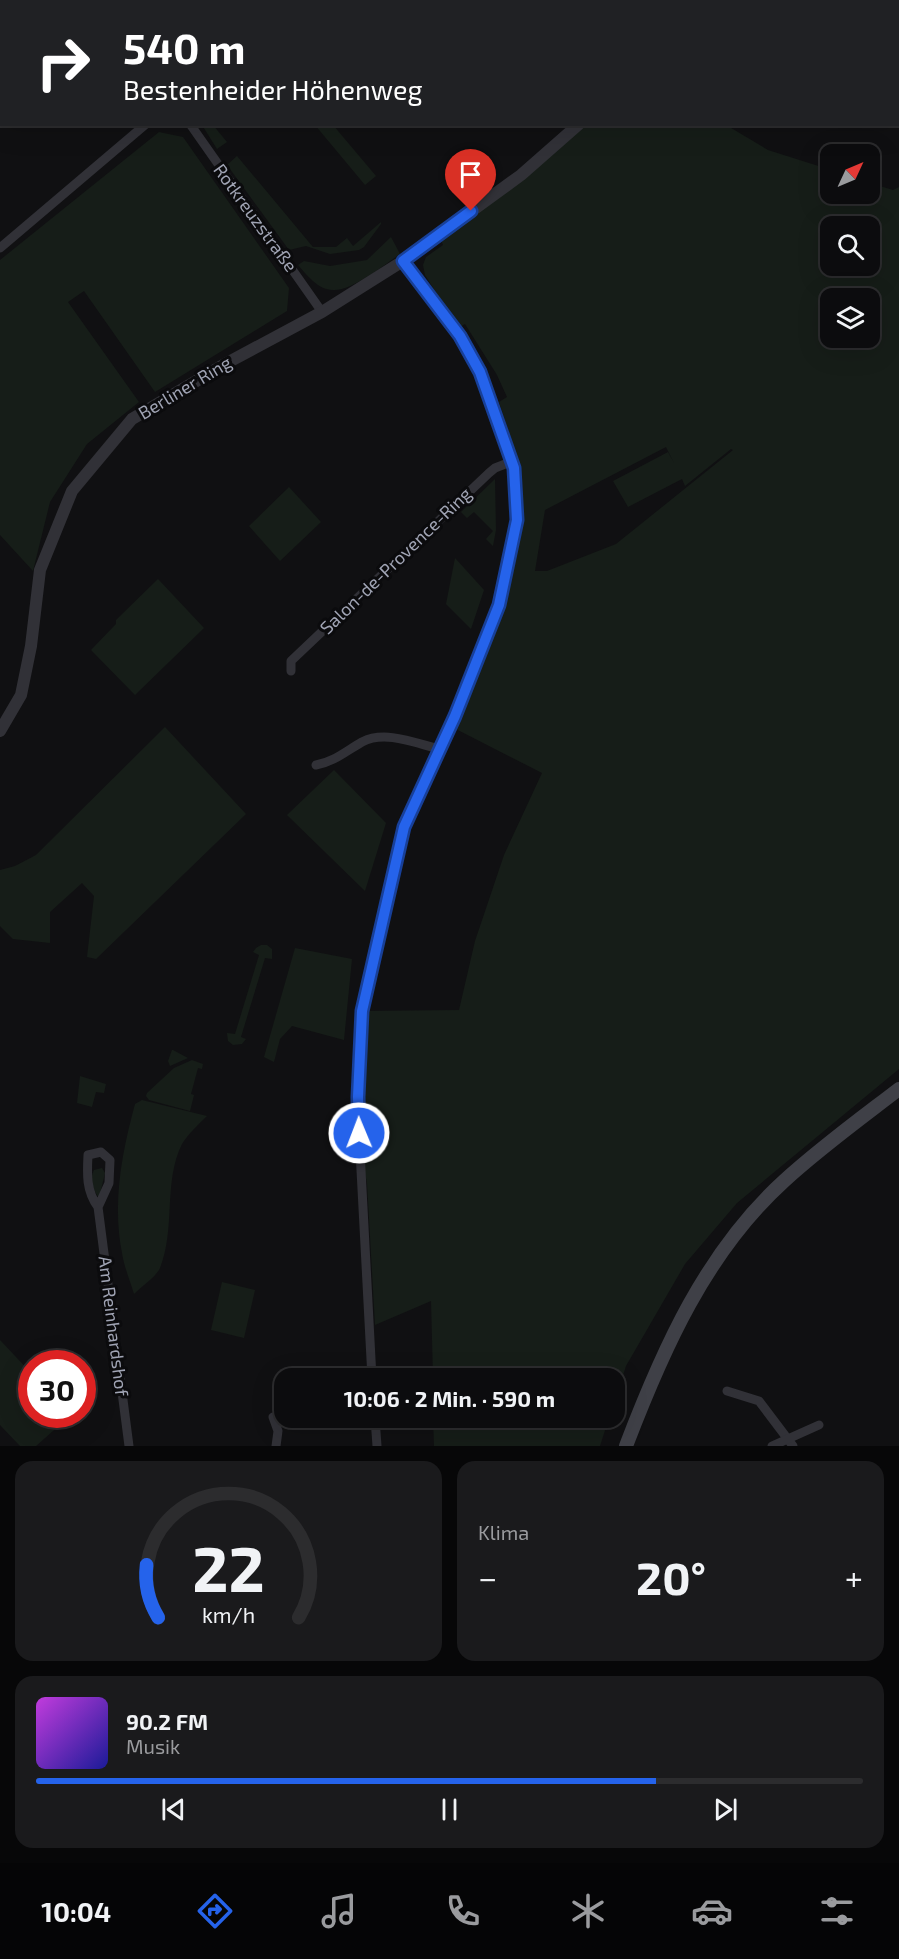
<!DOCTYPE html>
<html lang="de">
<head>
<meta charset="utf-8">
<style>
	body { margin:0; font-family:"Exo 2",sans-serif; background:#1a1a1c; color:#f1f3f6; height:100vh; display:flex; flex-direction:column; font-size:22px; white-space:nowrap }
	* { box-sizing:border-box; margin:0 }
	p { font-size:20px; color:#9a9b9e }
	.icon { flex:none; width:33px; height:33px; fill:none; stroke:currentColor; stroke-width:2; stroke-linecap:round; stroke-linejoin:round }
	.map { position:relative; height:1446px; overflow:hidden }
	.panel { display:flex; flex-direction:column; gap:15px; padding:15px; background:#070708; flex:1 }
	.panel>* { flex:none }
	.hud { position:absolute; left:0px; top:0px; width:900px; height:126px; box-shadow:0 6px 24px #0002,0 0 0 2px #2c2c2e; background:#202124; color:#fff; overflow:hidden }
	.needle { width:39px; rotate:46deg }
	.tools { position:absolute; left:820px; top:144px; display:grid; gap:12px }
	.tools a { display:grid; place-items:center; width:60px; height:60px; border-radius:12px; background:#0c0c0e; box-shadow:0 6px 24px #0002,0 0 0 2px #2c2c2e; font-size:30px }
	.speed { position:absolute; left:18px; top:1350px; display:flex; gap:12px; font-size:30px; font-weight:700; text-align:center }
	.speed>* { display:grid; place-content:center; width:78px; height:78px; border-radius:50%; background:#0c0c0e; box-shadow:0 6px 24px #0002,0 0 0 2px #2c2c2e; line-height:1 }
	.speed .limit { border:9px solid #d22; background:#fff; color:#111 }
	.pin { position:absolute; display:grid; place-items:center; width:51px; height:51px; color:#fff; margin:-62px -26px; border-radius:50% 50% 50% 0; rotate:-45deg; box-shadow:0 0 6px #0007 }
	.pin .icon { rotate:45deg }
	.me { position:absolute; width:66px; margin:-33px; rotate:359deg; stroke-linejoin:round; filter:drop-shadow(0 0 4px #0008) }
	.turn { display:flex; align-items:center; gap:21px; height:126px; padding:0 24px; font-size:27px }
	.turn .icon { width:78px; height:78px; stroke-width:2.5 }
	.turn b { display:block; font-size:42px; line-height:51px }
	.big { font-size:45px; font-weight:700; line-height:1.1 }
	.panel .tile { flex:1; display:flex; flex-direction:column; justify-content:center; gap:9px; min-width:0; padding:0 21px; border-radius:18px; background:#1a1a1c }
	.panel .dial { align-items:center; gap:0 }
	.dial svg { height:156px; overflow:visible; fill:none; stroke:#2c2c2e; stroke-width:7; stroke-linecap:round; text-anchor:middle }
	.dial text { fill:#f1f3f6; stroke:none }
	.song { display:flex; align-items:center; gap:18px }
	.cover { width:72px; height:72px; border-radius:9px; background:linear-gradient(135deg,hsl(290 70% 55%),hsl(240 70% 35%)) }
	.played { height:6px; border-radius:3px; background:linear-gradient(90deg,#2563eb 75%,#2c2c2e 75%) }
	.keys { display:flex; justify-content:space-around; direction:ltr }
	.heat { display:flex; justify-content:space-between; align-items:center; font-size:33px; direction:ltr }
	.panel .tiles { flex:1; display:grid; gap:15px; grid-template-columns:1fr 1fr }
	.tile:last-child { grid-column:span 2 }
	.trip { position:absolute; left:274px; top:1368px; width:351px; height:60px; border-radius:18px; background:#0c0c0e; box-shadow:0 6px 24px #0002,0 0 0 2px #2c2c2e; font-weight:700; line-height:60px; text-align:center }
	.tab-bar { display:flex; height:96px; justify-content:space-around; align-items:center; background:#050506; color:#9a9b9e }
	.tab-bar .icon { width:42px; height:42px }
	.tab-bar .active { color:#2563eb }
	.tab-bar b { font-size:27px; color:#f1f3f6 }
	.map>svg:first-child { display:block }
	.green { fill:#161d18; fill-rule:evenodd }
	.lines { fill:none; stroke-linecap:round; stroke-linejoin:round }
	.minor { stroke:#313137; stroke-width:9 }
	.tertiary { stroke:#313137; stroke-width:12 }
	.secondary { stroke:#3f4047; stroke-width:14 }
	.route-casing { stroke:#184099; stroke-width:15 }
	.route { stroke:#2563eb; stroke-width:10 }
	.labels { text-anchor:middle; stroke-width:6; stroke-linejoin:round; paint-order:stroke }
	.street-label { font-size:18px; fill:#a0a4b4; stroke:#0b0b0d }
</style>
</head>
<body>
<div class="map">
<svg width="899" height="1446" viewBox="0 0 899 1446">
	<rect width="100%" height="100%" fill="#101012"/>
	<g class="green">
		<path d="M144,0h137v1l-136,1z"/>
		<path d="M202,125h11l14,17 -10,7z"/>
		<path d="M315,125h18l43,51 -11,9z"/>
		<path d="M579,125h147l42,25 63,20v24h39v-11l23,7 6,-3v882l-162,134 -52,61 -59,102 -11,34v-22h-182l-2,-77 -56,24 -8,-142 -7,-32 2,-140 97,-1 16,-69 29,-86 38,-82 -92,-47 49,-121 18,-85 -3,-52 3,-10 -18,-56 8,-5 -10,-22 -32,-51 -7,4 -33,-53 -2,-10 3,-8 17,-12 -4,-10zM831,226h39v40h-39zM831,298h39v40h-39zM666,447l8,16 -6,-11 -55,29 15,26 54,-28 3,7 46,-37 2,1 -117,94 -69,27h-12l10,-61z"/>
		<path d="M159,132l24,5 106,151 -2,23 -132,81 -71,-101 -16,11 71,100 -52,42 -37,58 -17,69 -33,-36v-275z"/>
		<path d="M237,156l76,91h23l11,-9 6,8 28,-24v2l-17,23 -5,3 -29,4 -24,-8 -17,4 -62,-85z"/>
		<path d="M391,237l9,17c-16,11 -48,37 -67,36 -15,0 -26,-15 -35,-25l6,-4 26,5 37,-6z"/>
		<path d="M495,479l1,51 -3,16 -7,-7 7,-8 -19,-19 -7,6 -6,-6z"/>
		<path d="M289,487l32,35 -41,39 -31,-35z"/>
		<path d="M455,558l29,32 -13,39 -25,-25z"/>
		<path d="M158,579l46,49 -69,67 -44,-45 25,-26v-4z"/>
		<path d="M165,727l81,87 -150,145 -9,-2 7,-61 -12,-13 -32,29v31l-37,-4 -13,-13v-56l15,-4 21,-11z"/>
		<path d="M334,770l52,53 -21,68 -78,-76z"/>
		<path d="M261,945h6l5,4v10l-7,-1 -24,79 5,2 -4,5 -9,1 -5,-4 -1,-8 8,1 24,-79 -6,-3 3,-4z"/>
		<path d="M295,948l57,11 -8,81 -52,-14 -12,13 -6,23 -10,-5z"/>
		<path d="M172,1050h1l15,8 -18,8 -2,-5z"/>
		<path d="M192,1060l11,4 -1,5 -4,-1 -7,26 3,1 -4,16 -41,-11 -3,-4 1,-3 27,-25z"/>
		<path d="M80,1076l26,8 -2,9 -8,-1 -4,15 -15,-4z"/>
		<path d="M142,1100l65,16c-8,8 -19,18 -25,28 -19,38 -6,84 -22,124 -4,9 -18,18 -26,26 -4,-14 -10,-27 -12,-41 -10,-50 0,-101 13,-149z"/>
		<path d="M102,1168l3,5 -6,25c-6,-8 -10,-19 -5,-28z"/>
		<path d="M222,1282l33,8 -11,48 -33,-8z"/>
		<path d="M0,1340l31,33 1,41 39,1 -35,31h-16l-20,-21z"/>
		<path d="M433,1418h176l-9,28h-166z"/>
	</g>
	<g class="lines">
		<g class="minor">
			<path d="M124,0l1,2"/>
			<path d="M301,2l2,-2"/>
			<path d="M190,124l132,188"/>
			<path d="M0,248l146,-124"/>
			<path d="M291,671v-10l198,-188 6,-5 18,-7"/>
			<path d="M316,765c18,-3 30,-14 46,-23 23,-12 53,1 77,7"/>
			<path d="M98,1207l11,-24 1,-23 -9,-8 -13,3c-1,19 -2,36 10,52l31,239"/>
			<path d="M372,1378l-12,-227 -2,-54 4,-86 42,-184 51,-111 44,-111 18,-85 -3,-52 -34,-96 -20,-36 -57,-75"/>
			<path d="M727,1391l32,10 34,45"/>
			<path d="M273,1417l5,14 -2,15"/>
			<path d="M375,1418l2,28"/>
			<path d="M772,1446l47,-21"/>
		</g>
		<g class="tertiary">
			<path d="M727,2l2,-2"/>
			<path d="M0,731l21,-36 10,-49 9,-76 32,-79 60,-72 93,-55 97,-52 81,-51 118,-86 58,-51"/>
		</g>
		<path class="secondary" d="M626,1446c37,-97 80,-194 158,-265 36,-33 76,-62 115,-92"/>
	</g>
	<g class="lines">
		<g class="route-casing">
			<path id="route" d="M359,1133l-1,-36 4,-86 42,-184 51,-111 44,-111 18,-85 -3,-52 -34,-96 -20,-36 -57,-75 68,-50"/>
		</g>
		<use href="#route" class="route"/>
	</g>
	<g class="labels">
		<g class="street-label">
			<text transform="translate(255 218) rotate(54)" y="6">Rotkreuzstraße</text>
			<text transform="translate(185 388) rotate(-31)" y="6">Berliner Ring</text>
			<text transform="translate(396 561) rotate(-44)" y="6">Salon-de-Provence-Ring</text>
			<text transform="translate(113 1326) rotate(83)" y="6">Am Reinhardshof</text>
		</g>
	</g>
</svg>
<div class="tools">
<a><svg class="needle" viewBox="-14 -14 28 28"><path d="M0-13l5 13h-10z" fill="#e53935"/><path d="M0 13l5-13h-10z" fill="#9a9b9e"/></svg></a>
<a><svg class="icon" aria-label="search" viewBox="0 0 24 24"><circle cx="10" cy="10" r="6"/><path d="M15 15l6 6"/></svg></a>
<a><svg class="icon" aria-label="layers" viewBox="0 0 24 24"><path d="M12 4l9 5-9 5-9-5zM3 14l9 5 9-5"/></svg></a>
</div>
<div class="speed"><div class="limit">30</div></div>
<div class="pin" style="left:471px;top:211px;background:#d93025"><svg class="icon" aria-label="arrive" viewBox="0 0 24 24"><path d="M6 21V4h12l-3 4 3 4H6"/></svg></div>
<svg class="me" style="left:359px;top:1133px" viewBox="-20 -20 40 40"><circle r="17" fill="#2563eb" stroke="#fff" stroke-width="3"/><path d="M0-11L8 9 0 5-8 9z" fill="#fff"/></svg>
<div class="trip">10:06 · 2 Min. · 590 m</div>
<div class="hud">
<div class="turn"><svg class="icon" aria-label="right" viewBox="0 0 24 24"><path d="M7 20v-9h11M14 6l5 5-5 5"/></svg><div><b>540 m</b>Bestenheider Höhenweg</div></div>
</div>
</div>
<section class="panel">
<div class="tiles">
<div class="tile dial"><svg viewBox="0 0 100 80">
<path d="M14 69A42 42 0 1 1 86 69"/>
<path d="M14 69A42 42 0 0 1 8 42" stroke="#2563eb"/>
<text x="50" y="56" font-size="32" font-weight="700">22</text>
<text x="50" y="72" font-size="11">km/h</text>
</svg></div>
<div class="tile"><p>Klima</p>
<div class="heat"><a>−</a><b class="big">20°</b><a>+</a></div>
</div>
<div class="tile">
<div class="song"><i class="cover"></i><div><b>90.2 FM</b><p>Musik</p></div></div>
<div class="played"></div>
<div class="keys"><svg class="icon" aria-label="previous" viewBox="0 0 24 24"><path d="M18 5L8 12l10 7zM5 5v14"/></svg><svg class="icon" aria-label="pause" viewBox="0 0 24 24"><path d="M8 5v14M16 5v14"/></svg><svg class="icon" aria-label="next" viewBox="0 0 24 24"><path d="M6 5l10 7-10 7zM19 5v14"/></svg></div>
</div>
</div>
</section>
<nav class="tab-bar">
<b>10:04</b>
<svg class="icon active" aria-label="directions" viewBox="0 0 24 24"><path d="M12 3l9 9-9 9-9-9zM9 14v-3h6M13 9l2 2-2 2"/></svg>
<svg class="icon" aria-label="music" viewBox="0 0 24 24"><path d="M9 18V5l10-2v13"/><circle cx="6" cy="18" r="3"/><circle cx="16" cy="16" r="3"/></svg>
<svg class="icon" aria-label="phone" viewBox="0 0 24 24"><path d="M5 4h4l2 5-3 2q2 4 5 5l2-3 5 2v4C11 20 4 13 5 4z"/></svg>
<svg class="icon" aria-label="climate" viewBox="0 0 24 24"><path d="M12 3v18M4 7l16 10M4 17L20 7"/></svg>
<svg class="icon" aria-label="car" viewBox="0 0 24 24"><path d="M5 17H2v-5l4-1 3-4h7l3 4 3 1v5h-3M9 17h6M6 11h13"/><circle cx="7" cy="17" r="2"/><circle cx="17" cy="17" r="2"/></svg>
<svg class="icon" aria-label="filters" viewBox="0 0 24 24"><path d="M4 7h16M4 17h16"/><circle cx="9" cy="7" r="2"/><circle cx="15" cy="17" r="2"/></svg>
</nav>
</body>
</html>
